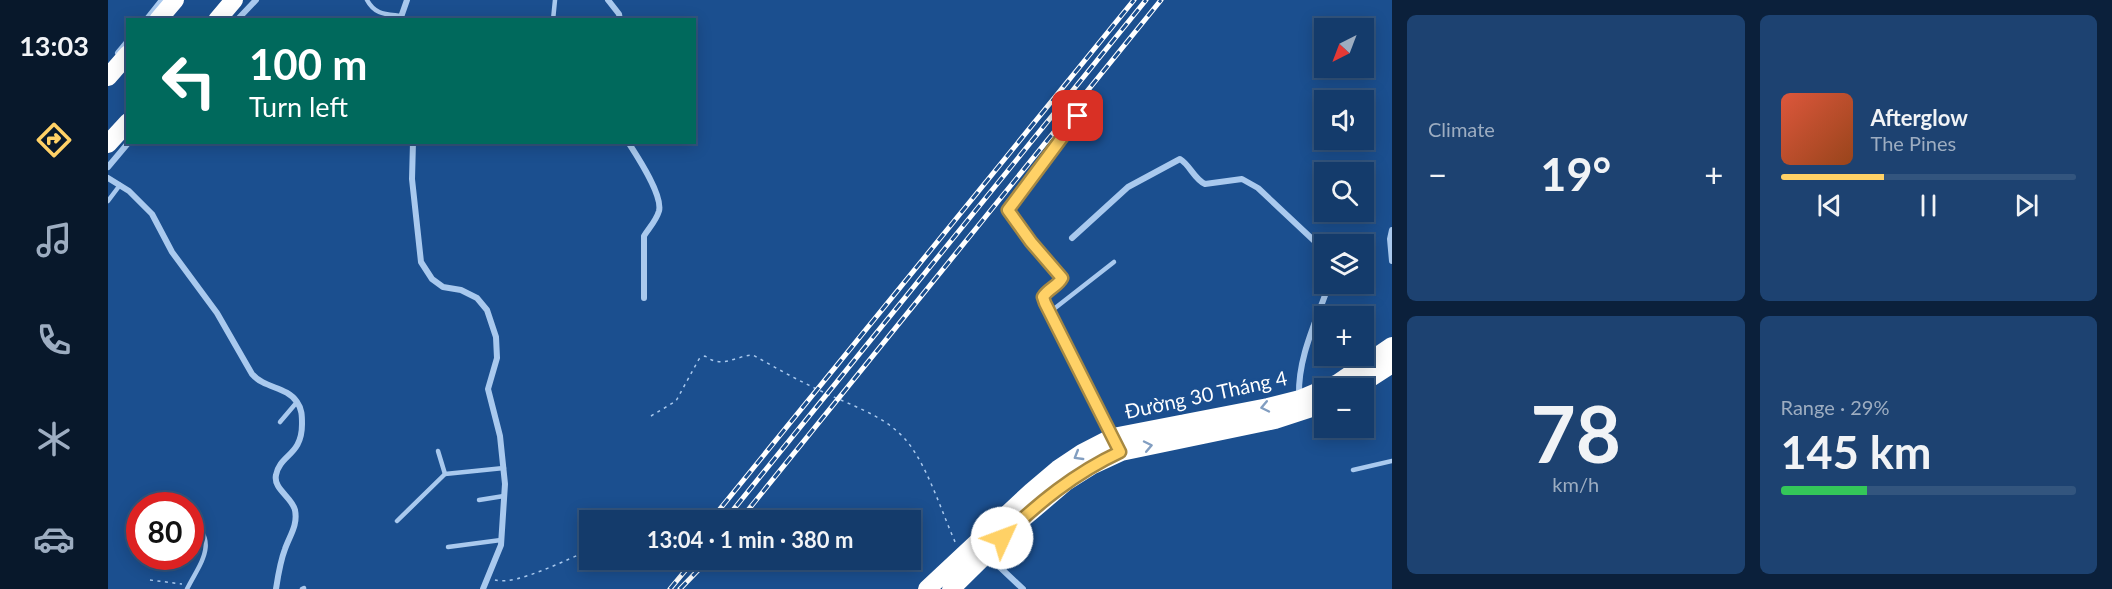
<!DOCTYPE html>
<html lang="en">
<head>
<meta charset="utf-8">
<style>
	body { margin:0; font-family:Lato,sans-serif; background:#1d4271; color:#f1f3f6; height:100vh; display:flex; flex-direction:column; font-size:22px; white-space:nowrap }
	* { box-sizing:border-box; margin:0 }
	p { font-size:20px; color:#9dadc1 }
	.icon { flex:none; width:33px; height:33px; fill:none; stroke:currentColor; stroke-width:2; stroke-linecap:round; stroke-linejoin:round }
	.map { position:relative; flex:1; overflow:hidden }
	.side { display:flex; flex-direction:column; gap:15px; padding:15px; background:#0b203b; width:720px }
	.side>* { flex:none }
	.guide { position:absolute; left:18px; top:18px; width:570px; height:126px; border-radius:0px; box-shadow:0 3px 15px #0003,0 0 0 2px #33557e; background:#00695c; color:#fff; overflow:hidden }
	.needle { width:39px; rotate:222deg }
	.fabs { position:absolute; left:1206px; top:18px; display:grid; gap:12px }
	.fabs a { display:grid; place-items:center; width:60px; height:60px; border-radius:0px; background:#143b6b; box-shadow:0 3px 15px #0003,0 0 0 2px #33557e; font-size:30px }
	.speed { position:absolute; left:18px; top:492px; display:flex; gap:12px; font-size:30px; font-weight:700; text-align:center }
	.speed>* { display:grid; place-content:center; width:78px; height:78px; border-radius:50%; background:#143b6b; box-shadow:0 3px 15px #0003,0 0 0 2px #33557e; line-height:1 }
	.speed .limit { border:9px solid #d22; background:#fff; color:#111 }
	.pin { position:absolute; display:grid; place-items:center; width:51px; height:51px; color:#fff; margin:-26px; border-radius:12px; box-shadow:0 3px 9px #0006 }
	.me { position:absolute; width:66px; margin:-33px; rotate:47deg; stroke-linejoin:round; filter:drop-shadow(0 0 4px #0008) }
	.turn { display:flex; align-items:center; gap:21px; height:126px; padding:0 24px; font-size:27px }
	.turn .icon { width:78px; height:78px; stroke-width:2.5 }
	.turn b { display:block; font-size:42px; line-height:51px }
	.big { font-size:45px; font-weight:700; line-height:1.1 }
	.side .card { flex:1; display:flex; flex-direction:column; justify-content:center; gap:9px; min-width:0; padding:0 21px; border-radius:9px; background:#1d4271 }
	.side .dial { align-items:center; gap:0 }
	.dial b { font-size:78px; line-height:1 }
	.song { display:flex; align-items:center; gap:18px }
	.cover { width:72px; height:72px; border-radius:9px; background:linear-gradient(135deg,hsl(10 70% 55%),hsl(20 70% 35%)) }
	.played { height:6px; border-radius:3px; background:linear-gradient(90deg,#ffd166 35%,#33557e 35%) }
	.keys { display:flex; justify-content:space-around; direction:ltr }
	.heat { display:flex; justify-content:space-between; align-items:center; font-size:33px; direction:ltr }
	.charge { height:9px; border-radius:4px; background:linear-gradient(90deg,#34c759 29%,#33557e 0) }
	.side .tiles { flex:1; display:grid; gap:15px; grid-template-columns:repeat(2,1fr) }
	.trip { position:absolute; left:471px; top:510px; width:342px; height:60px; border-radius:0px; background:#143b6b; box-shadow:0 3px 15px #0003,0 0 0 2px #33557e; font-weight:700; line-height:60px; text-align:center }
	main { display:flex; flex:1; min-height:0 }
	.menu { display:flex; flex-direction:column; width:108px; justify-content:space-around; align-items:center; background:#08182b; color:#9dadc1 }
	.menu .icon { width:42px; height:42px }
	.menu .selected { color:#ffd166 }
	.menu b { font-size:27px; color:#f1f3f6 }
	.map>svg:first-child { display:block }
	.lines { fill:none; stroke-linecap:round; stroke-linejoin:round }
	.path { stroke:#a9c9ee; stroke-width:1.5; stroke-dasharray:3 4.5; stroke-linecap:butt }
	.lane { stroke:#a9c9ee; stroke-width:4.5 }
	.street { stroke:#a9c9ee; stroke-width:6 }
	.highway { stroke:#fff; stroke-width:18 }
	.rail-casing { stroke:#fff; stroke-width:5 }
	.rail { stroke:#1b4f8f; stroke-width:3; stroke-dasharray:9; stroke-linecap:butt }
	.oneway { stroke:#829ec1 }
	.route-casing { stroke:#a68842; stroke-width:15 }
	.route { stroke:#ffd166; stroke-width:10 }
	.labels { text-anchor:middle; stroke-width:6; stroke-linejoin:round; paint-order:stroke }
	.street-label { font-size:20px; fill:#fff; stroke:#1b4f8f }
</style>
</head>
<body>
<main>
<nav class="menu">
<b>13:03</b>
<svg class="icon selected" aria-label="directions" viewBox="0 0 24 24"><path d="M12 3l9 9-9 9-9-9zM9 14v-3h6M13 9l2 2-2 2"/></svg>
<svg class="icon" aria-label="music" viewBox="0 0 24 24"><path d="M9 18V5l10-2v13"/><circle cx="6" cy="18" r="3"/><circle cx="16" cy="16" r="3"/></svg>
<svg class="icon" aria-label="phone" viewBox="0 0 24 24"><path d="M5 4h4l2 5-3 2q2 4 5 5l2-3 5 2v4C11 20 4 13 5 4z"/></svg>
<svg class="icon" aria-label="climate" viewBox="0 0 24 24"><path d="M12 3v18M4 7l16 10M4 17L20 7"/></svg>
<svg class="icon" aria-label="car" viewBox="0 0 24 24"><path d="M5 17H2v-5l4-1 3-4h7l3 4 3 1v5h-3M9 17h6M6 11h13"/><circle cx="7" cy="17" r="2"/><circle cx="17" cy="17" r="2"/></svg>
</nav>
<div class="map">
<svg width="1284" height="589" viewBox="0 0 1284 589">
	<rect width="100%" height="100%" fill="#1b4f8f"/>
	<g class="lines">
		<g class="path">
			<path d="M543,416l25,-15 23,-42 6,-3c17,13 30,0 48,-1 23,13 46,26 70,37 31,15 68,25 89,56 19,28 30,65 44,96"/>
			<path d="M42,580l32,4"/>
			<path d="M387,580c21,6 72,-21 95,-30"/>
		</g>
		<g class="lane">
			<path d="M259,0c8,15 19,14 34,16"/>
			<path d="M445,20l2,-20"/>
			<path d="M0,201l12,-16"/>
			<path d="M942,312l64,-50"/>
			<path d="M172,422l17,-20"/>
			<path d="M330,451l7,23"/>
			<path d="M1245,470l39,-9"/>
			<path d="M371,500l25,-4"/>
			<path d="M289,521l48,-47 59,-6"/>
			<path d="M26,538l6,-7"/>
			<path d="M340,547l53,-7"/>
			<path d="M79,589c13,-26 33,-47 3,-70"/>
			<path d="M194,589l2,-1"/>
		</g>
		<g class="street">
			<path d="M500,0l11,14 1,6"/>
			<path d="M38,20l16,-20"/>
			<path d="M129,20l19,-20"/>
			<path d="M292,20l7,-20"/>
			<path d="M10,53l10,-12"/>
			<path d="M970,116l-70,94 23,32 31,36c-4,8 -14,11 -19,19l2,6 67,131"/>
			<path d="M305,142l-1,37 9,83 11,17 11,8 18,3 16,8 10,12 9,27 1,21 -9,31 12,47 5,48 -4,61 -18,44"/>
			<path d="M520,142c9,14 35,53 31,69 -3,10 -10,17 -15,25v62"/>
			<path d="M0,167l21,-25"/>
			<path d="M0,178l21,13 23,23 20,38 45,61 35,61c13,15 34,12 45,28 5,7 5,14 5,22 0,32 -22,30 -26,51 -3,14 16,22 19,35 3,15 -5,25 -10,39 -5,13 -7,27 -9,40"/>
			<path d="M1284,230l-2,9 2,22"/>
			<path d="M964,238l56,-51 52,-28c10,6 14,20 25,25l37,-5 16,9 66,62"/>
			<path d="M1191,395c-1,-39 18,-75 30,-111"/>
			<path d="M880,556l35,33"/>
		</g>
		<g class="highway">
			<path d="M50,20l17,-20"/>
			<path d="M109,20l17,-20"/>
			<path d="M0,77l20,-23"/>
			<path d="M0,144l20,-22"/>
			<path d="M1247,388l37,-24"/>
			<path d="M819,589l105,-98 26,-22 24,-16 31,-16 155,-30 32,-8 38,-16 54,-37"/>
			<path d="M843,589l68,-67 47,-40 27,-17 28,-13 154,-32 49,-16"/>
		</g>
		<g class="rail-casing">
			<g id="rail">
				<path d="M603,520l423,-520"/>
				<path d="M617,520l421,-520"/>
				<path d="M632,520l421,-520"/>
				<path d="M562,589l24,-29"/>
				<path d="M572,589l28,-29"/>
			</g>
		</g>
		<use href="#rail" class="rail"/>
	</g>
	<defs><path id="oneway-chevron" d="M-2-3.5L2.5 0L-2 3.5" fill="none" stroke-width="1.6" stroke-linecap="round" stroke-linejoin="round" transform="scale(1.5)"/></defs>
	<g class="oneway">
		<use href="#oneway-chevron" transform="translate(1157 407) rotate(168)"/>
		<use href="#oneway-chevron" transform="translate(1040 446) rotate(-12)"/>
		<use href="#oneway-chevron" transform="translate(970 456) rotate(149)"/>
	</g>
	<g class="lines">
		<g class="route-casing">
			<path id="route" d="M894,538c36,-35 73,-65 118,-86l-75,-149 -2,-6c5,-8 15,-11 19,-19l-31,-36 -23,-32 70,-94"/>
		</g>
		<use href="#route" class="route"/>
	</g>
	<g class="labels">
		<g class="street-label">
			<text transform="translate(1098 395) rotate(-12)" y="7">Đường 30 Tháng 4</text>
		</g>
	</g>
</svg>
<div class="fabs">
<a><svg class="needle" viewBox="-14 -14 28 28"><path d="M0-13l5 13h-10z" fill="#e53935"/><path d="M0 13l5-13h-10z" fill="#9dadc1"/></svg></a>
<a><svg class="icon" aria-label="sound" viewBox="0 0 24 24"><path d="M4 9h4l5-4v14l-5-4H4zM17 9q2 3 0 6"/></svg></a>
<a><svg class="icon" aria-label="search" viewBox="0 0 24 24"><circle cx="10" cy="10" r="6"/><path d="M15 15l6 6"/></svg></a>
<a><svg class="icon" aria-label="layers" viewBox="0 0 24 24"><path d="M12 4l9 5-9 5-9-5zM3 14l9 5 9-5"/></svg></a>
<a>+</a>
<a>−</a>
</div>
<div class="speed"><div class="limit">80</div></div>
<div class="pin" style="left:970px;top:116px;background:#d93025"><svg class="icon" aria-label="arrive" viewBox="0 0 24 24"><path d="M6 21V4h12l-3 4 3 4H6"/></svg></div>
<svg class="me" style="left:894px;top:538px" viewBox="-20 -20 40 40"><circle r="19" fill="#fff"/><path d="M0-13L10 11 0 6-10 11z" fill="#ffd166"/></svg>
<div class="trip">13:04 · 1 min · 380 m</div>
<div class="guide">
<div class="turn"><svg class="icon" aria-label="left" viewBox="0 0 24 24"><path d="M17 20v-9H6M10 6l-5 5 5 5"/></svg><div><b>100 m</b>Turn left</div></div>
</div>
</div>
<section class="side">
<div class="tiles">
<div class="card"><p>Climate</p>
<div class="heat"><a>−</a><b class="big">19°</b><a>+</a></div>
</div>
<div class="card">
<div class="song"><i class="cover"></i><div><b>Afterglow</b><p>The Pines</p></div></div>
<div class="played"></div>
<div class="keys"><svg class="icon" aria-label="previous" viewBox="0 0 24 24"><path d="M18 5L8 12l10 7zM5 5v14"/></svg><svg class="icon" aria-label="pause" viewBox="0 0 24 24"><path d="M8 5v14M16 5v14"/></svg><svg class="icon" aria-label="next" viewBox="0 0 24 24"><path d="M6 5l10 7-10 7zM19 5v14"/></svg></div>
</div>
<div class="card dial"><b>78</b><p>km/h</p></div>
<div class="card"><p>Range · 29%</p><b class="big">145 km</b><div class="charge"></div></div>
</div>
</section>
</main>
</body>
</html>
